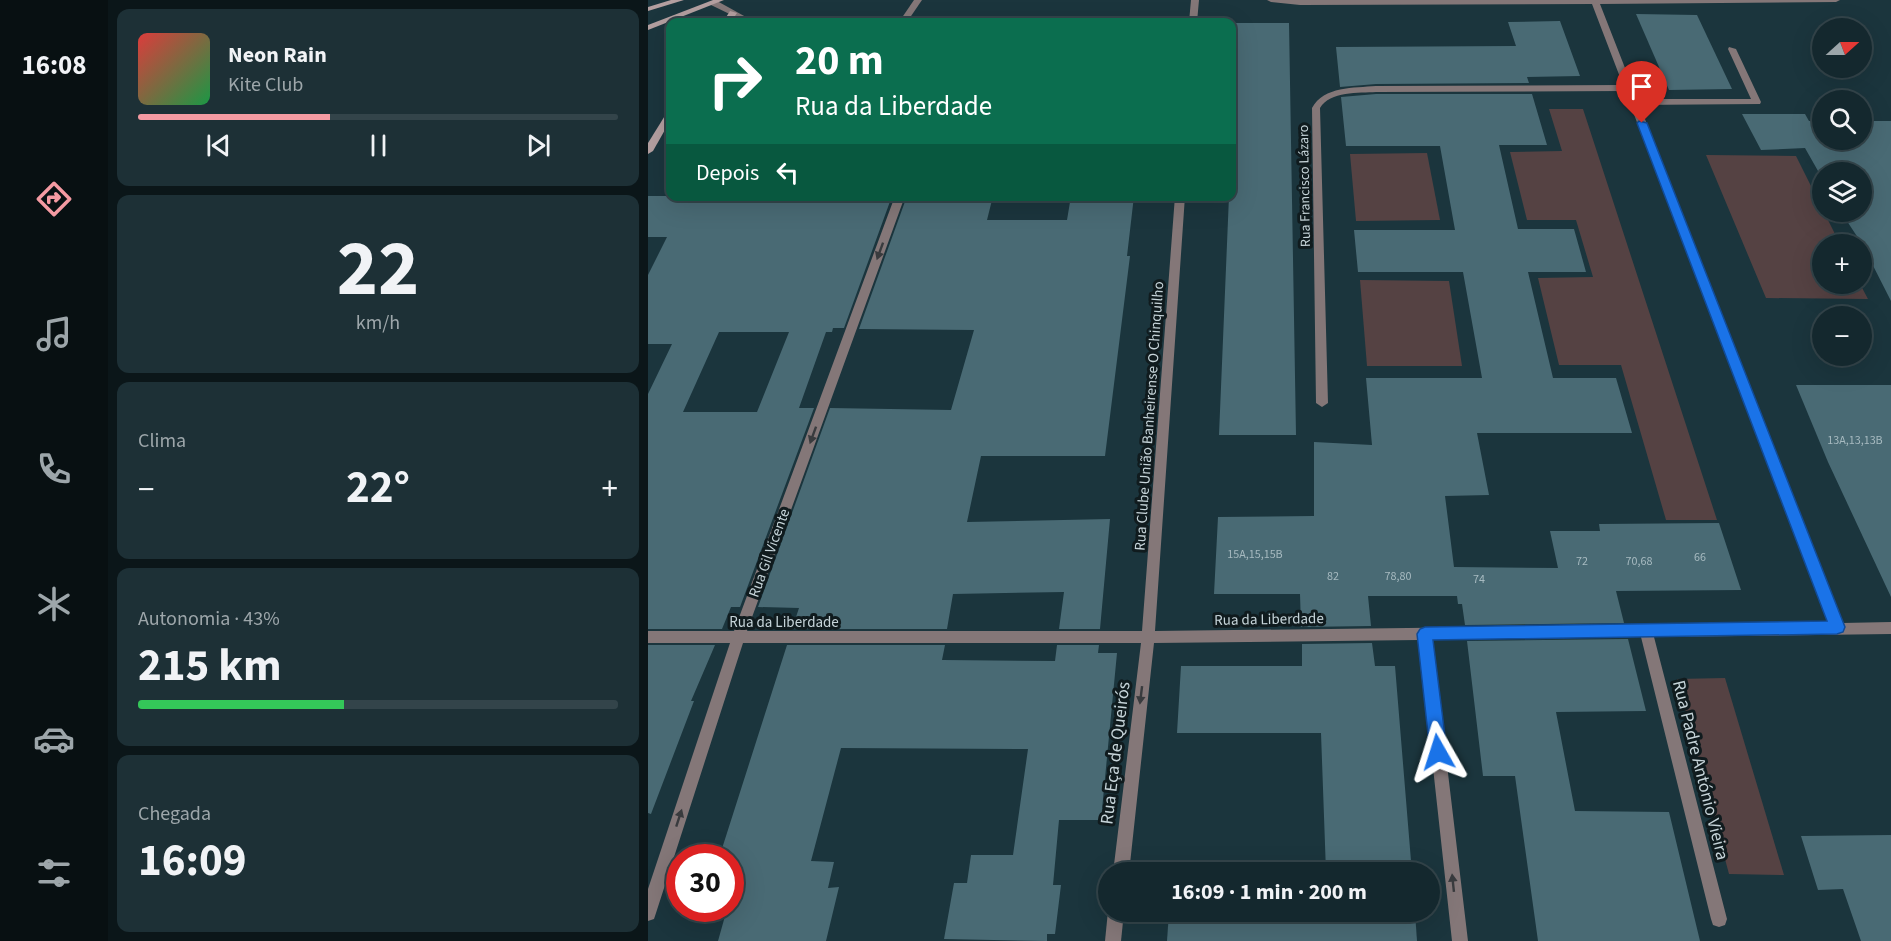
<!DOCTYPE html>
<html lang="pt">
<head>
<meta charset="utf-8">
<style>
	body { margin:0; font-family:"Source Sans 3",sans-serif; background:#1d3036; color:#f1f3f6; height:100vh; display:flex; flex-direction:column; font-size:22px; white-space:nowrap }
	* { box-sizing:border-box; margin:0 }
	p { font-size:20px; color:#9da6aa }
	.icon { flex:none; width:33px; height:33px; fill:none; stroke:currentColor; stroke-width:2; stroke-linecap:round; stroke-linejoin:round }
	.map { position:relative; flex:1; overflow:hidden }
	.side { display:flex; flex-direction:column; gap:9px; padding:9px; background:#0b1619; width:540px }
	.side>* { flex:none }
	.banner { position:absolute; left:18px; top:18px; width:570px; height:183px; border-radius:12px; box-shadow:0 6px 24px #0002,0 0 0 2px #33444a; background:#0b6e4f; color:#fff; overflow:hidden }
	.needle { width:39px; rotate:69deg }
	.controls { position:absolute; left:1164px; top:18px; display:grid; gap:12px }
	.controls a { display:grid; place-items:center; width:60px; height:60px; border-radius:50%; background:#14282e; box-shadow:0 6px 24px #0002,0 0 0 2px #33444a; font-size:30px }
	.speed { position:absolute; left:18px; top:844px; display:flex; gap:12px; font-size:30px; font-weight:700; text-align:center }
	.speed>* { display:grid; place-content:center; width:78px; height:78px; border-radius:50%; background:#14282e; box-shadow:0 6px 24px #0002,0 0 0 2px #33444a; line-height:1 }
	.speed .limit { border:9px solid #d22; background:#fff; color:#111 }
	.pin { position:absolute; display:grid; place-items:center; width:51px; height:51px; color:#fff; margin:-62px -26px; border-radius:50% 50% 50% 0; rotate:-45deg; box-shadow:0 0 6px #0007 }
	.pin .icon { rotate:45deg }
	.me { position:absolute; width:66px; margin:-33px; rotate:354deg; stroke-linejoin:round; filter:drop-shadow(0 0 4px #0008) }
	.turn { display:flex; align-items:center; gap:21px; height:126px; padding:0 30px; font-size:27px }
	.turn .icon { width:78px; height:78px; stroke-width:2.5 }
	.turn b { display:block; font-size:42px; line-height:51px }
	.then { display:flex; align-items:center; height:57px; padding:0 30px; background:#0003; gap:12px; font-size:22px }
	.big { font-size:45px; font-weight:700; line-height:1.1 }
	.side .card { flex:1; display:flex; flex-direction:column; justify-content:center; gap:9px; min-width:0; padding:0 21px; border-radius:12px; background:#1d3036 }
	.side .dial { align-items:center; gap:0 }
	.dial b { font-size:78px; line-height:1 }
	.song { display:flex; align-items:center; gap:18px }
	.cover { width:72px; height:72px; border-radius:9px; background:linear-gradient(135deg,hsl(0 70% 55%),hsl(140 70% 35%)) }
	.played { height:6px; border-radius:3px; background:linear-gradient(90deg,#f49aa2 40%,#33444a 40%) }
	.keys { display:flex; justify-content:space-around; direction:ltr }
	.heat { display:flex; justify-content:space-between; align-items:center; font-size:33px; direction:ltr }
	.charge { height:9px; border-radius:4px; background:linear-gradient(90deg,#34c759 43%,#33444a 0) }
	.trip { position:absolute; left:450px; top:862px; width:342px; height:60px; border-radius:30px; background:#14282e; box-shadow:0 6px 24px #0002,0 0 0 2px #33444a; font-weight:700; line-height:60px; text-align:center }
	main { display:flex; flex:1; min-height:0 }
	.dock { display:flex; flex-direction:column; width:108px; justify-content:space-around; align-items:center; background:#081012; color:#9da6aa }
	.dock .icon { width:42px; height:42px }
	.dock .active { color:#f49aa2 }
	.dock b { font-size:27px; color:#f1f3f6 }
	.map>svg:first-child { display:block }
	.green { fill:#554243 }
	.building { fill:#496a74; fill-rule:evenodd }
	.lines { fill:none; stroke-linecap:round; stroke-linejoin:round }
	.lane { fill:#847778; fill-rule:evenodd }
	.street { fill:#847778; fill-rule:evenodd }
	.secondary { fill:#b39fa0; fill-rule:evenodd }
	.oneway { fill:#393b3e }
	.route { fill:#1a73e8; stroke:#114b97; stroke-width:1.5 }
	.labels { text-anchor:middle; stroke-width:6; stroke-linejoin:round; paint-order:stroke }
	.number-label { font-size:12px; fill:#a7bac0 }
	.far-street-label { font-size:14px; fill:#c6d4d9; stroke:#101b1e }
	.street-label { font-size:15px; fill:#c6d4d9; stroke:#101b1e }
	.near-street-label { font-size:18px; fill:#c6d4d9; stroke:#101b1e }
</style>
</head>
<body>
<main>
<nav class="dock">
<b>16:08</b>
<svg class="icon active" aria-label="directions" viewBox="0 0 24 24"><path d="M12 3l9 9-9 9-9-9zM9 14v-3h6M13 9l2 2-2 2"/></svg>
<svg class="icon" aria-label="music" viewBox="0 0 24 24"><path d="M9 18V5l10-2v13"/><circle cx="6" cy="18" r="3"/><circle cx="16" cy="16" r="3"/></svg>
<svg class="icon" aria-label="phone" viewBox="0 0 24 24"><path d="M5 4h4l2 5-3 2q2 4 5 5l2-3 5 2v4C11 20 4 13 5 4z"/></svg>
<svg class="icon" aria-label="climate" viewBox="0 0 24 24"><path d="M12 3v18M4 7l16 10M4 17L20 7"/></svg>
<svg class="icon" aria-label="car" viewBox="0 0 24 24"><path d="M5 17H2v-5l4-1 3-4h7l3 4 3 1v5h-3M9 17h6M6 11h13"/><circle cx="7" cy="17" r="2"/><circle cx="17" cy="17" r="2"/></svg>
<svg class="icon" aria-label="filters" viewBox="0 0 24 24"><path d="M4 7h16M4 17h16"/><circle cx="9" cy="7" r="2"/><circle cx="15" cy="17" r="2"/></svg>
</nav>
<section class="side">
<div class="card">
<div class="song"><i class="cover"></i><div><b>Neon Rain</b><p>Kite Club</p></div></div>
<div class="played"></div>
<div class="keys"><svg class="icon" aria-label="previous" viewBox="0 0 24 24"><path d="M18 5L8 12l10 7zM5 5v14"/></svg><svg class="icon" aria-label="pause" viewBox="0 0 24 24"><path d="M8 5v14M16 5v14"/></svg><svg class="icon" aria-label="next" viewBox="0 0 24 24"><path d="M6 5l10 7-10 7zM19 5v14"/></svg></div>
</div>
<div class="card dial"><b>22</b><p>km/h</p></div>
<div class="card"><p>Clima</p>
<div class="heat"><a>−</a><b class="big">22°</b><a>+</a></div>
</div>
<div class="card"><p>Autonomia · 43%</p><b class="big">215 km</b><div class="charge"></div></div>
<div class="card"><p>Chegada</p><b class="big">16:09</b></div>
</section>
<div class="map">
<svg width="1243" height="941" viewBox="0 0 1243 941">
	<rect width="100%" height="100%" fill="#1b353d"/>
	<g class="green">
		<path d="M901,109h34l134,411h-51l-45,-155h-62l-21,-87 55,-1 -17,-57h-49l-17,-68 52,-1z"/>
		<path d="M779,153l13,67 -84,1 -6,-67z"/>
		<path d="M1058,155l90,1 44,88h-18v40h38l8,15 -102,-1z"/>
		<path d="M712,280l89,1 13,85h-95z"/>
		<path d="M1077,678l59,197 -55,-1 -52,-195z"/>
	</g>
	<g class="building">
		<path d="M988,14l61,1 35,74 -63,1z"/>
		<path d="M912,21l20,55 -53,1 2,6 -153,1 -36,3 -4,-40 180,-1 -8,-24z"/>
		<path d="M587,23h54l7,412h-77l10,-239h3z"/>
		<path d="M728,94h156l15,51h-48l19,84h56l12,43h-58l25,106h63l16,55h-155l12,62 -44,1 9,71 104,1 -8,-37h50l-1,-7 120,-1 22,67 -125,1 8,32 -159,2 -3,-21h-4l-1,-8h-89l3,30 -70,1 -1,-33h-86l4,-77 96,-1v-74l58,3 -6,-67h116l-19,-106h-105l-4,-42h101l-15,-84h-94l-5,-49z"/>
		<path d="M1094,114h63l4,7h13v19h40v-19h29v180l-29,-57 -21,-32h21v-40h-40v6l-17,-30 -44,2z"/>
		<path d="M0,196h244l-48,132h-11l-1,4h-6l-27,76h15l-74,199h-9l-9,22h-74v-235l24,-50h-24v-69l19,-38h-19zM71,332h70l-32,80h-74z"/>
		<path d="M259,196h86l-6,24h80l4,-24h63l-7,60h3l-25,200h-124l-14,66 143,-3 -10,110h-41l5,-37 -111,2 -6,35h-155l7,-21 -41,-1 72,-199 121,2 23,-80 -115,-1z"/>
		<path d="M1148,385h95v212l-63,-135z"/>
		<path d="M980,639l18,72 -90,1 19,99 94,1 31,129h-162l-23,-165h-32l-16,-135z"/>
		<path d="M724,643l3,23h20l17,207h-241v-2l155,1 -5,-139h-144l4,-67h121v-22z"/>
		<path d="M0,645h67l-24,56h3l-43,113 -3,-1z"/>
		<path d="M139,645h158l-3,15 113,1 2,-16h42l-1,8h19l-16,167h-42l-6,65h8l-6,49h-8v7l-103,-2 10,-56h13l4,-28h42l15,-106 -187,-1 -30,113 23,1 -6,26 11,-1 -13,54h-108l9,-32h3v-51h-11z"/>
		<path d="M1243,835v106h-30l-18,-52 -25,1 -17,-54z"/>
		<path d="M521,912h246l2,29h-250z"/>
	</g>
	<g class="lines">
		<g class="lane">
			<path d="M266,0h8l-15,22h-8z"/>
			<path d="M1081,47l7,2 25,53 -1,2 -126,1 -4,-3 4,-3h117l-23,-50z"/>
		</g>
		<g class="street">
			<path d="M543,0h8l-2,22h-8z"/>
			<path d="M619,0h573l-4,2 -236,2 242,619 49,-1v12l-237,3 73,282 -2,6 -6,2 -6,-2 -2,-6 -70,-282 -209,2 36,302h-16l-33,-301 -265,3 -25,230h-16l28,-230h-398l-87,270 -2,6 -6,2v-32l82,-246h-82v-12h86l161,-435h10l-158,435h395l33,-435h10l-30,435 674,-8 -204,-532 -249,1c-17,1 -46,-1 -56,16l8,295 -6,4 -6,-4 -4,-295c12,-22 42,-20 64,-22l247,-1 -31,-81 -292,1 -29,-3z"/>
			<path d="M63,1h6l38,21h-9l-35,-17z"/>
			<path d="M460,911l16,1 -3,29h-16z"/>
		</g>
		<g class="secondary">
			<path d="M23,0h13l-36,11v-4z"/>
			<path d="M65,0h11l-76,30v-5z"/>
			<path d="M82,11l7,2 -6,9h-8z"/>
			<path d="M22,111v10l-17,30 -5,3v-11l18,-29z"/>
		</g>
	</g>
	<defs><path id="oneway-solid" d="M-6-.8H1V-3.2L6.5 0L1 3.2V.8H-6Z" transform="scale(1.5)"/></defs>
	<g class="oneway">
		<use href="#oneway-solid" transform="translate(232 251) rotate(110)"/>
		<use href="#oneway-solid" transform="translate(165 435) rotate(110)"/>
		<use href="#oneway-solid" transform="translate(493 695) rotate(97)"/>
		<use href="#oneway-solid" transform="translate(31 818) rotate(-72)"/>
		<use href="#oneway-solid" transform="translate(805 883) rotate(-96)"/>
	</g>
	<path class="route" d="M991,121l8,2 198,504 -2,5 -6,2 -404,6 14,112 -3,5 -6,3 -5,-3 -3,-5 -13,-118 3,-5 5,-2 402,-6 -190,-498z"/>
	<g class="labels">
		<g class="number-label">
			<text x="1207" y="444">13A,13,13B</text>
			<text x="607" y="558">15A,15,15B</text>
			<text x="1052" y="561">66</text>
			<text x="934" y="565">72</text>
			<text x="991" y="565">70,68</text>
			<text x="685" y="580">82</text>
			<text x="750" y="580">78,80</text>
			<text x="831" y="583">74</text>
		</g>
		<g class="far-street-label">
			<text transform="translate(656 186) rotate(-91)" y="5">Rua Francisco Lázaro</text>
		</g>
		<g class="street-label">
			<text transform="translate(501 416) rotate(-86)" y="5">Rua Clube União Banheirense O Chinquilho</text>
			<text transform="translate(121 553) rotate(-70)" y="5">Rua Gil Vicente</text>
			<text transform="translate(621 619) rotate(-1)" y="5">Rua da Liberdade</text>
			<text x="136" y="627">Rua da Liberdade</text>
		</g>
		<g class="near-street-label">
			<text transform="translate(467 753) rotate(-83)" y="6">Rua Eça de Queirós</text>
			<text transform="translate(1053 770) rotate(76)" y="6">Rua Padre António Vieira</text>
		</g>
	</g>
</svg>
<div class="controls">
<a><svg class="needle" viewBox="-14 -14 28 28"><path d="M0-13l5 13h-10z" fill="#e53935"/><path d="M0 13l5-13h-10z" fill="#9da6aa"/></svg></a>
<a><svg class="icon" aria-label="search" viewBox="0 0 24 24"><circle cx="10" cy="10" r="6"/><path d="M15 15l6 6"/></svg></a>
<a><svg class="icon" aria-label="layers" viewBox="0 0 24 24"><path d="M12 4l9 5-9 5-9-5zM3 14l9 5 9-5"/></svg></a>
<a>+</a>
<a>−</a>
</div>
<div class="speed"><div class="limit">30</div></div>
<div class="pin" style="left:994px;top:123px;background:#d93025"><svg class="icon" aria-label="arrive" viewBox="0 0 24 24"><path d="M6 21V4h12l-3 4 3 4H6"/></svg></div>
<svg class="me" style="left:790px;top:752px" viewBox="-20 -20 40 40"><path d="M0-17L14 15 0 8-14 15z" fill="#1a73e8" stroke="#fff" stroke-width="4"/></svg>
<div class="trip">16:09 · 1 min · 200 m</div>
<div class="banner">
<div class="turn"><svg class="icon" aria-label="right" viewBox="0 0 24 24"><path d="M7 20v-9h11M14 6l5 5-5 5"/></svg><div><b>20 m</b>Rua da Liberdade</div></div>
<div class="then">Depois<svg class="icon" aria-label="left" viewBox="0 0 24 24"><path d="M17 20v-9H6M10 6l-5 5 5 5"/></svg></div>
</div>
</div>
</main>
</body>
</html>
